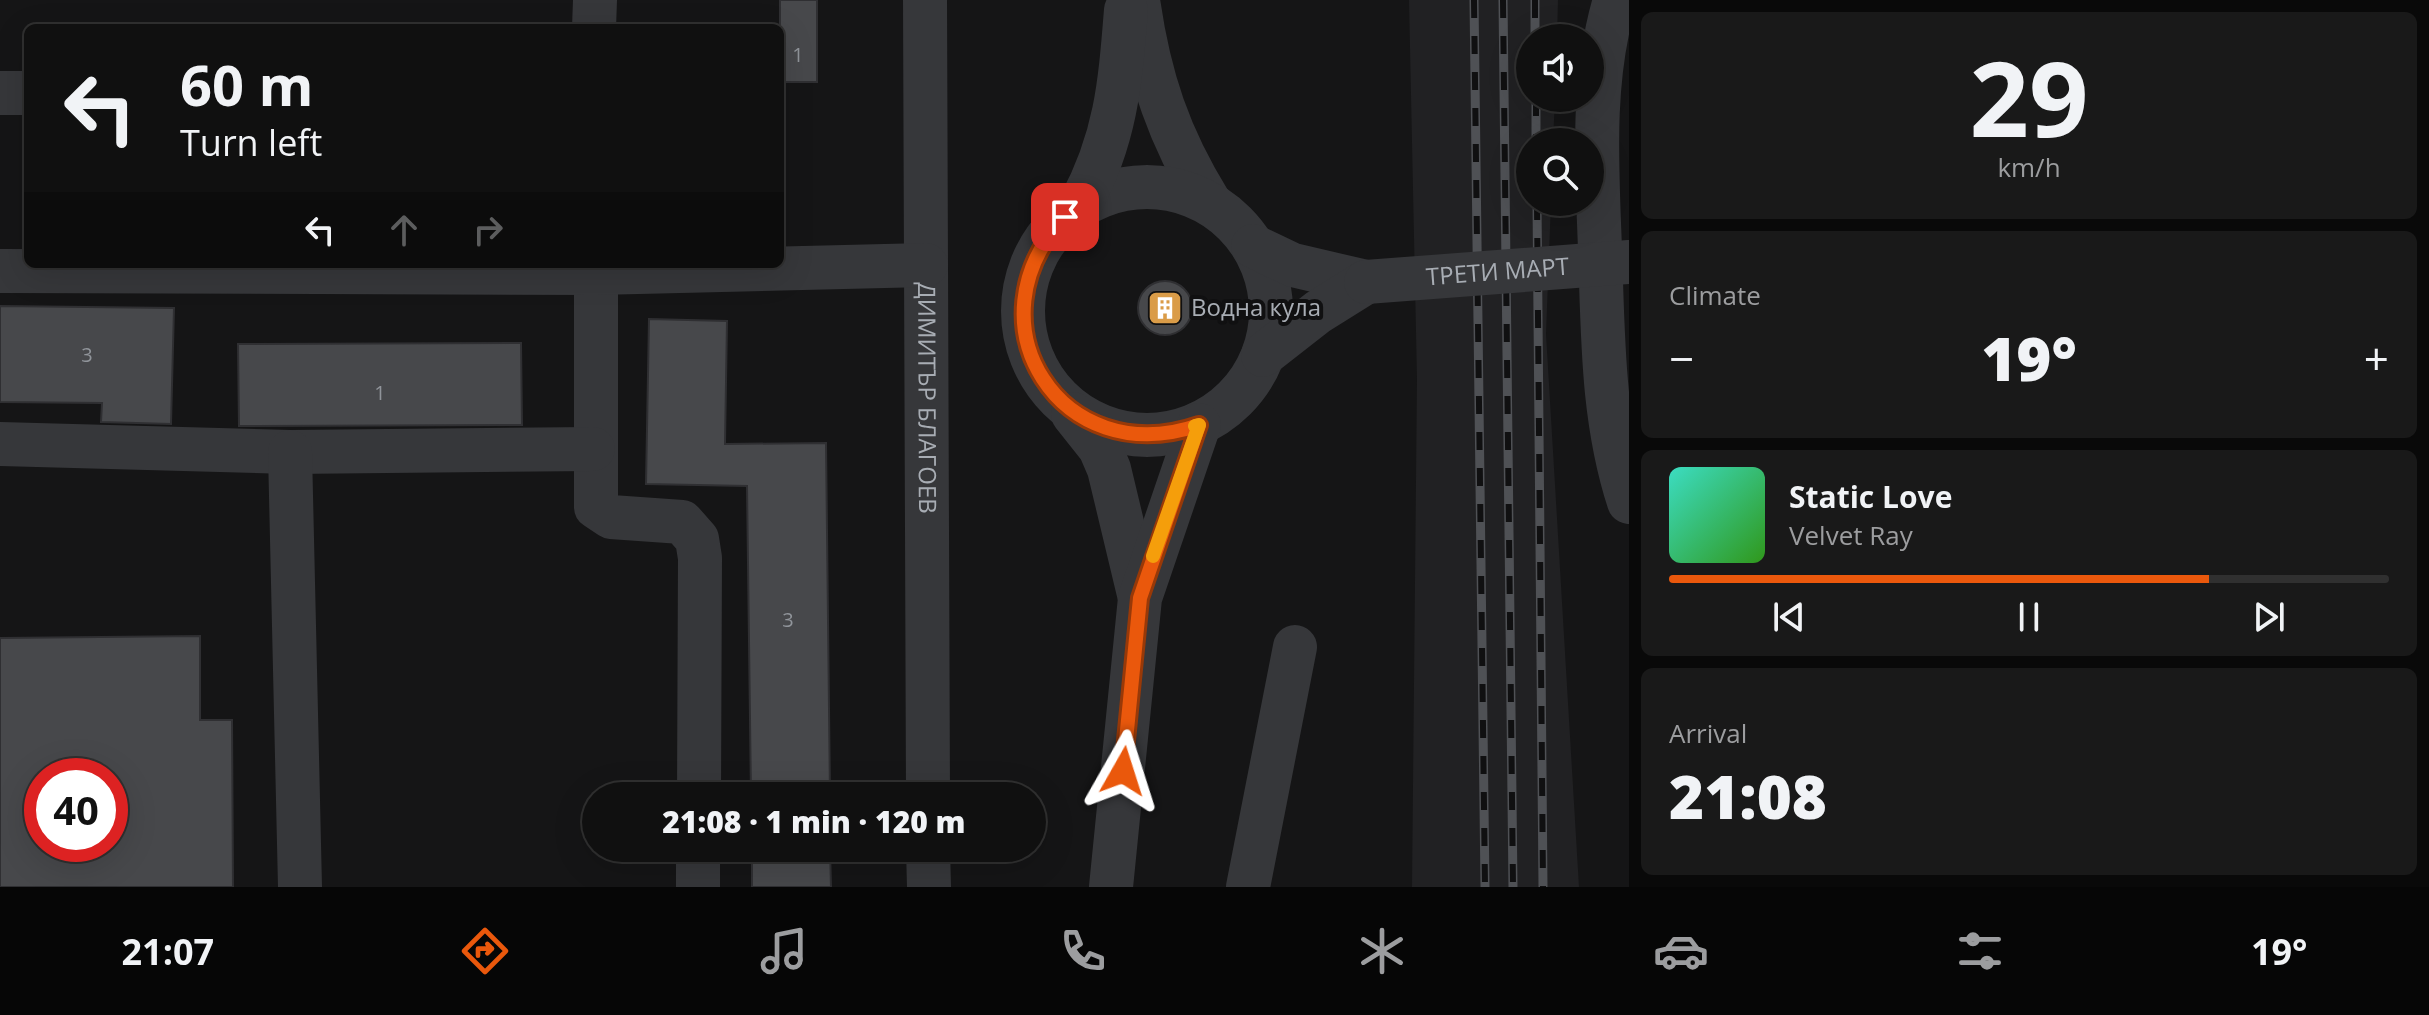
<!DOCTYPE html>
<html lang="en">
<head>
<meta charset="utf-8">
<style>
	body { margin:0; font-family:"Open Sans",sans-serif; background:#191919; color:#f1f3f6; height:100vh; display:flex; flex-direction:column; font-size:30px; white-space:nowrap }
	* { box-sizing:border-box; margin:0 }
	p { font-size:26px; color:#9c9d9f }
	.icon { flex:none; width:44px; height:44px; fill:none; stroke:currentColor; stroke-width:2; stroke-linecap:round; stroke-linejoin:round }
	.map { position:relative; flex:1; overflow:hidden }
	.panel { display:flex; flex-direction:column; gap:12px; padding:12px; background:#090909; width:800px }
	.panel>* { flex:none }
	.guide { position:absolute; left:24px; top:24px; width:760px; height:244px; border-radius:12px; box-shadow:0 8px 32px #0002,0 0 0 2px #303030; background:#101010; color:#f1f3f6; overflow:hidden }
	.tools { position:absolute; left:1516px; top:24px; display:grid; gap:16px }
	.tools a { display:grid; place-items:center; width:88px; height:88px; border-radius:50%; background:#101010; box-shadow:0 8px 32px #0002,0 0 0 2px #303030; font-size:40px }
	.speed { position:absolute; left:24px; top:758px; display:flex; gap:16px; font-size:40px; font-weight:700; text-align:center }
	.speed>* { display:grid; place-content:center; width:104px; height:104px; border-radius:50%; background:#101010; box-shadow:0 8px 32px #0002,0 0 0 2px #303030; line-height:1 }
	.speed .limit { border:12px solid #d22; background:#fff; color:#111 }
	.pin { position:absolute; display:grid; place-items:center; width:68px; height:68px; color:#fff; margin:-34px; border-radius:16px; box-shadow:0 4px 12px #0006 }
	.me { position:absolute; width:88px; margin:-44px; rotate:6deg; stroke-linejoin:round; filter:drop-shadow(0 0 6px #0008) }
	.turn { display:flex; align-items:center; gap:28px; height:168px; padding:0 24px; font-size:36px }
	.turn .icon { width:104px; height:104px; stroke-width:2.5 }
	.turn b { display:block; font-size:56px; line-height:68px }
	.lanes { display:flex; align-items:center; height:76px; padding:0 24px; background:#0003; justify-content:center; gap:40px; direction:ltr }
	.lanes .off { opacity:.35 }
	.big { font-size:60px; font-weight:800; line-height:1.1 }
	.panel .card { flex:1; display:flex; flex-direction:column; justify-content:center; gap:12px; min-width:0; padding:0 28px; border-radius:12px; background:#191919 }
	.panel .dial { align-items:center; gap:0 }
	.dial b { font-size:104px; line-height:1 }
	.song { display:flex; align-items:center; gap:24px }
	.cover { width:96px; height:96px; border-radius:12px; background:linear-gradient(135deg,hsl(170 70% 55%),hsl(110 70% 35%)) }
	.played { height:8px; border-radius:4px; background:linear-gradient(90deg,#ea580c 75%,#303030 75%) }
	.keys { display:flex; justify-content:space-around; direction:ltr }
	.heat { display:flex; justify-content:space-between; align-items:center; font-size:44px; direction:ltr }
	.trip { position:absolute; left:582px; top:782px; width:464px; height:80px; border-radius:40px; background:#101010; box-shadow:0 8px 32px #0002,0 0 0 2px #303030; font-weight:800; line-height:80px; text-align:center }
	.dock { display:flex; height:128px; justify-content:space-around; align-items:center; background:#060606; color:#9c9d9f }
	.dock .icon { width:56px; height:56px }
	.dock .on { color:#ea580c }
	.dock b { font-size:36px; color:#f1f3f6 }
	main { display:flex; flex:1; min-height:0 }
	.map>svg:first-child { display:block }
	.built { fill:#212123 }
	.building { fill:#47484b; stroke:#2f2f32; stroke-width:2; fill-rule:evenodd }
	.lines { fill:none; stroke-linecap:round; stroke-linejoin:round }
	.minor { stroke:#36373a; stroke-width:44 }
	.rail-casing { stroke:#4f5155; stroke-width:9 }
	.rail { stroke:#101011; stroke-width:6; stroke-dasharray:18; stroke-linecap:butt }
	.minor-bridge { stroke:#36373a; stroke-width:44 }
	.route-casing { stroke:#983908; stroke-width:20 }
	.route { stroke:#ea580c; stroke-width:14 }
	.slow { stroke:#f59e0b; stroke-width:14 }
	.labels { text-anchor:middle; stroke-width:8; stroke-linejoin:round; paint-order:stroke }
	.number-label { font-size:20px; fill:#90949a }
	.street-label { font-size:24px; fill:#a8adb4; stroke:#101011 }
	.poi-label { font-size:24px; fill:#a8adb4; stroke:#101011; text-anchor:start }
</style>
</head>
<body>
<main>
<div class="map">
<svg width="1629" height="887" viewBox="0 0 1629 887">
	<rect width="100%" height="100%" fill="#151516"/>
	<path class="built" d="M1409,0h149l-1,38h-27v60h25l-2,44h-23v60h21l-5,132 33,553h-167l5,-508z"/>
	<g class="building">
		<rect x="780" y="0" width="37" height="82"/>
		<circle cx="1165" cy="308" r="27"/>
		<path d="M0,306l174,2 -3,116 -70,-2 1,-19 -102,-1z"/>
		<path d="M649,319l78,2 -2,123 101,-1 4,353h-79l-4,-310 -101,-2z"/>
		<path d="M521,343l1,82 -283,1 -1,-82z"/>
		<path d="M200,636v84h32l1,167h-233v-249zM42,776h68v68h-68z"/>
		<path d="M752,848h78l1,39h-79z"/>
	</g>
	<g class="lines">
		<g class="minor">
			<path id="s1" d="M925,0l3,796"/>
			<path d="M1138,0c11,78 31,137 72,203"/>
			<path d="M1615,0c-24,80 -18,166 -15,249 3,86 2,170 29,253"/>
			<path d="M594,28l1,-28"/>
			<path d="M0,93h28"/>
			<circle cx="1147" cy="311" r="124"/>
			<path d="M1080,205c36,-67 40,-120 46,-195"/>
			<path d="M1253,246l40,19 73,17"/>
			<path d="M596,264v243l15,10 71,5 15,17 3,19 -1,238"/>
			<path d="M0,271l596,2 330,-8"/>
			<path d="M1263,355l55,-43 48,-30"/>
			<path d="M1073,414l27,34 9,21 30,125"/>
			<path d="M0,444l290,8 303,-3"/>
			<path d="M290,452l10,435"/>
			<path d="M928,848l1,39"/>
			<path d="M698,887v-39"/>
			<path d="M1111,887l29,-289 59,-173"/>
			<path d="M1248,887l47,-240"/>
		</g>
		<g class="rail-casing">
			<g id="rail">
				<path d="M1474,0l11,887"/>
				<path d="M1503,0l10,887"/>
				<path d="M1535,0v38"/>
				<path d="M1536,98v44"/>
				<path d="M1537,202l6,685"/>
			</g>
		</g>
		<use href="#rail" class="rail"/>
		<path class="minor-bridge" id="s2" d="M1366,282l263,-20"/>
	</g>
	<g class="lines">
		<g class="route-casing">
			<path id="route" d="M1065,217c-100,105 -4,256 134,208l-59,173 -17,173"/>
		</g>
		<use href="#route" class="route"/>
		<path class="slow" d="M1153,556l46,-131 -4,1"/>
	</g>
	<defs>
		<g id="building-square" transform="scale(1.8)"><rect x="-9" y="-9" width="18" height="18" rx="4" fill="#da9c48" stroke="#101011"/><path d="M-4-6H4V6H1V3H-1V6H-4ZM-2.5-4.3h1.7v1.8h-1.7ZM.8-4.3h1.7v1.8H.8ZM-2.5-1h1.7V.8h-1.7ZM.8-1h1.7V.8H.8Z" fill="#fff"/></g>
	</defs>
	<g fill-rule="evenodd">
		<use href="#building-square" x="1165" y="308"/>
	</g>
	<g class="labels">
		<g class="number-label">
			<text x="798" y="62">1</text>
			<text x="87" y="362">3</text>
			<text x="380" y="400">1</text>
			<text x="788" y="627">3</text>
		</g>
		<g class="street-label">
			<text dy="8" stroke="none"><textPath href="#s2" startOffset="132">ТРЕТИ МАРТ</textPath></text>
			<text dy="8" stroke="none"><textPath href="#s1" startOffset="398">ДИМИТЪР БЛАГОЕВ</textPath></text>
		</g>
		<g class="poi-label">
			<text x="1191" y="316">Водна кула</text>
		</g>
	</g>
</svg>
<div class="tools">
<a><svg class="icon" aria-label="sound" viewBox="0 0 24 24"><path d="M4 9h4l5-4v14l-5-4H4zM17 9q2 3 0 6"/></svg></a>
<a><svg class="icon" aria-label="search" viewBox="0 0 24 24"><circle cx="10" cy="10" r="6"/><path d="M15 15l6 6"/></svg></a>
</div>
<div class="speed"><div class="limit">40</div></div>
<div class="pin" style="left:1065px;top:217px;background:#d93025"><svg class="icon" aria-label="arrive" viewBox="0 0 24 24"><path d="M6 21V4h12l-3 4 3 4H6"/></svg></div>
<svg class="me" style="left:1123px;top:771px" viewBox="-20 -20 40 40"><path d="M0-17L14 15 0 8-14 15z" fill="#ea580c" stroke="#fff" stroke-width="4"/></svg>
<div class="trip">21:08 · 1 min · 120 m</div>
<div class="guide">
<div class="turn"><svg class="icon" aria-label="left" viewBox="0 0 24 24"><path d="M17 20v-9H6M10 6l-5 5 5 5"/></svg><div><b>60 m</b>Turn left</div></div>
<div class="lanes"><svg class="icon" aria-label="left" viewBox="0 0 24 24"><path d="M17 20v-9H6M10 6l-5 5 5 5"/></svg><svg class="icon off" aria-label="ahead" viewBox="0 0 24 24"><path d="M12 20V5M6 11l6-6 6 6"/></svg><svg class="icon off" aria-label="right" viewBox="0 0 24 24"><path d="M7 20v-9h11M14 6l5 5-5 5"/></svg></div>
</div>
</div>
<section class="panel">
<div class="card dial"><b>29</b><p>km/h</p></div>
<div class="card"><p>Climate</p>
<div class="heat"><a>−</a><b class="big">19°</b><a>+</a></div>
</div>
<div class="card">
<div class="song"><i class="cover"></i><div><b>Static Love</b><p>Velvet Ray</p></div></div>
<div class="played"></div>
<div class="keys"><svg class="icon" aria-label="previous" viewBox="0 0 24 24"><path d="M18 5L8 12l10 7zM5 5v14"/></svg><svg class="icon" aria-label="pause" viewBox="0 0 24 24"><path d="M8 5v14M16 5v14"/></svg><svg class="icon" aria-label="next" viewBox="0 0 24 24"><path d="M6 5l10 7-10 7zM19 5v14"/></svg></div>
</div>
<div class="card"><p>Arrival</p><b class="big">21:08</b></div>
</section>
</main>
<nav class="dock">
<b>21:07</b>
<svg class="icon on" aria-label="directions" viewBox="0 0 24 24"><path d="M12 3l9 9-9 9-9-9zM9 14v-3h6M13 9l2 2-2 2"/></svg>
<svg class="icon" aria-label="music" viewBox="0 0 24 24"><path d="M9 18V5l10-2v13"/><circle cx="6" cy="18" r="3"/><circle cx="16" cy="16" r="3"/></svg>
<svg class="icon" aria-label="phone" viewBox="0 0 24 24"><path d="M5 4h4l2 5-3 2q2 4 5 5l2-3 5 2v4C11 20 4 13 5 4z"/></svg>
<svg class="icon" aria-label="climate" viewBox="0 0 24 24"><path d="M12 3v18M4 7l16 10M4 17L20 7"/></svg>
<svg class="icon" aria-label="car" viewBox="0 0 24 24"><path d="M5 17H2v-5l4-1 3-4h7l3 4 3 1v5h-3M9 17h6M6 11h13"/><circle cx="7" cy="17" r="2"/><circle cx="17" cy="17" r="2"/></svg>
<svg class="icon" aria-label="filters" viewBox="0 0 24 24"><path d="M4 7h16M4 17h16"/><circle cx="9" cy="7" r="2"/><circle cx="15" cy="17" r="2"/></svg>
<b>19°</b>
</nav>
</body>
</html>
